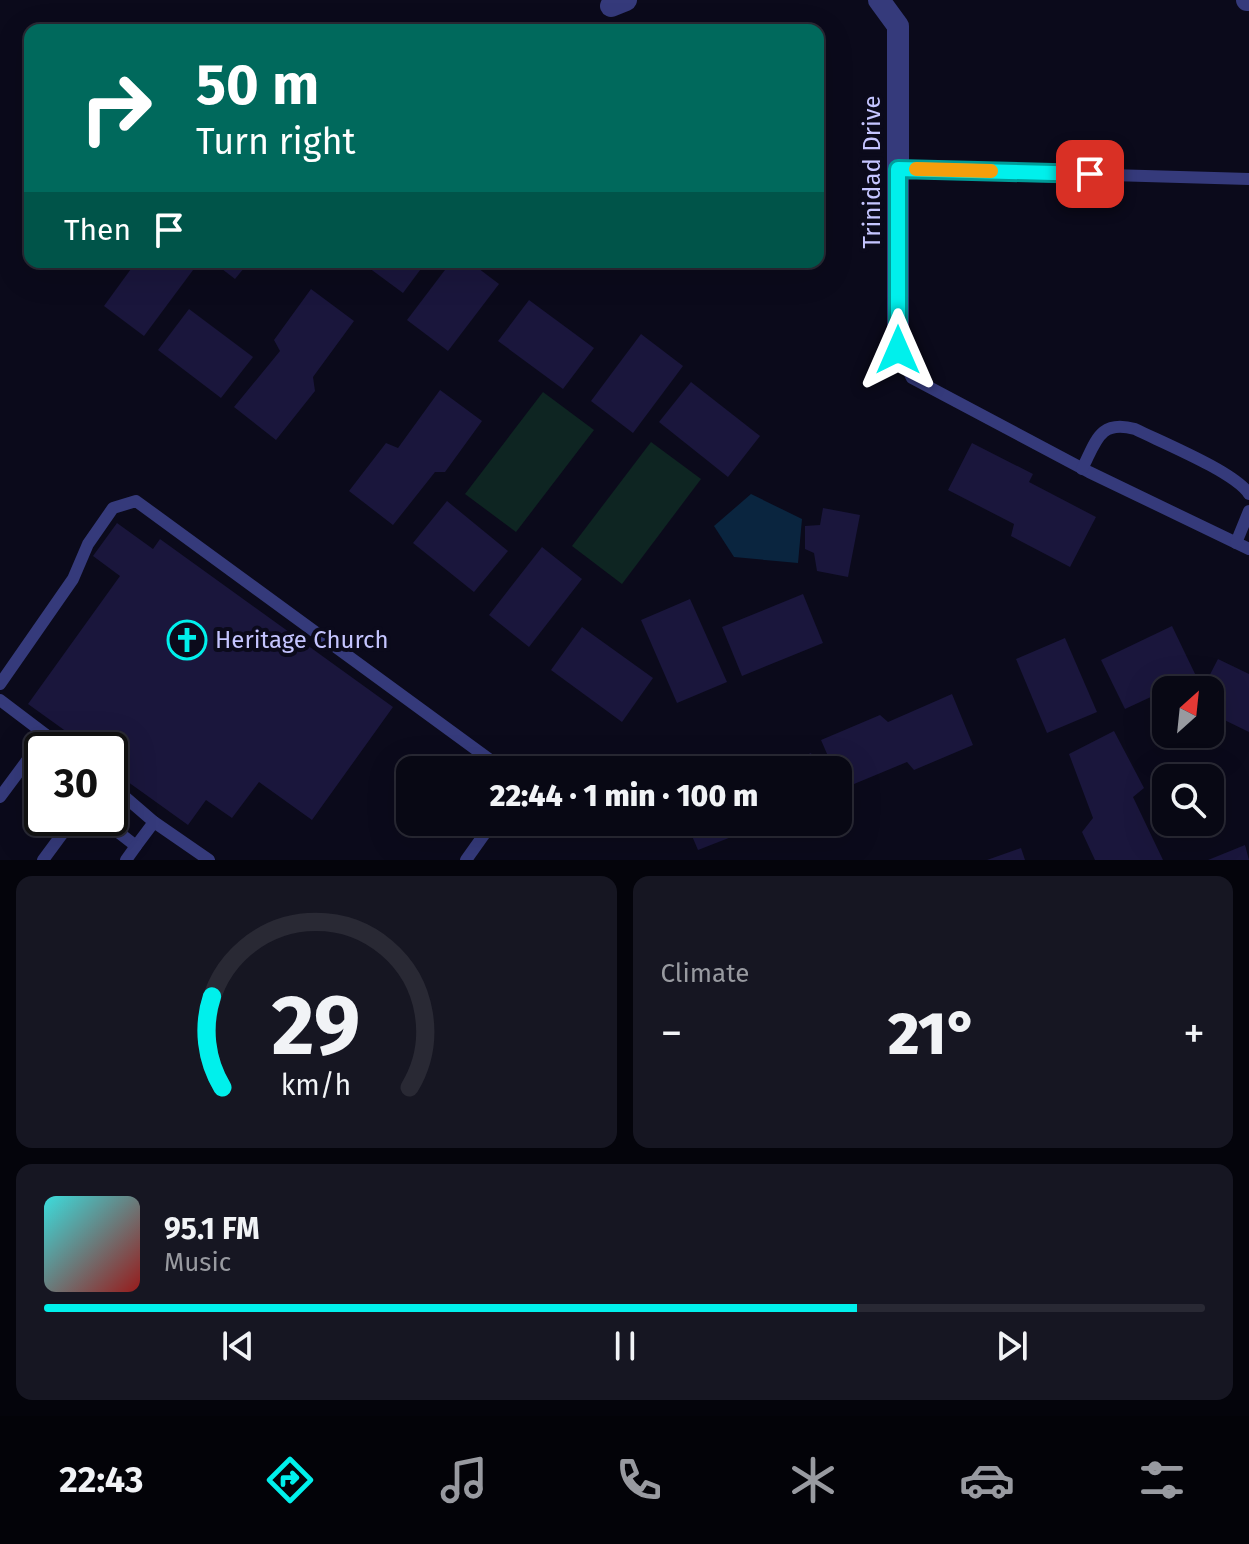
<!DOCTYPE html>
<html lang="en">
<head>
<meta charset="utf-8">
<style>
	body { margin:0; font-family:"Fira Sans",sans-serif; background:#161622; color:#f1f3f6; height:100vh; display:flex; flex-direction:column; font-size:30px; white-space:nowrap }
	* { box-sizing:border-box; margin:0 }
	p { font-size:26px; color:#989aa0 }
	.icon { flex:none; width:44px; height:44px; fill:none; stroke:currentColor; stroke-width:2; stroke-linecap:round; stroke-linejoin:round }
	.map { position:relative; height:860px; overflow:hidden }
	.drawer { display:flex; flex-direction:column; gap:16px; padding:16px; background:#04040b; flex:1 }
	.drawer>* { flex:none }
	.hud { position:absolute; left:24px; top:24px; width:800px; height:244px; border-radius:16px; box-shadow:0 8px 32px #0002,0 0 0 2px #292934; background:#00695c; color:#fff; overflow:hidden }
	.needle { width:52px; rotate:27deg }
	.buttons { position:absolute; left:1152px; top:676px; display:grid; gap:16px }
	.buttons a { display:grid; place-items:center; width:72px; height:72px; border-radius:16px; background:#080814; box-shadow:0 8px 32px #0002,0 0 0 2px #292934; font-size:40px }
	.speed { position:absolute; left:24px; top:732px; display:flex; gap:16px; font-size:40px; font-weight:700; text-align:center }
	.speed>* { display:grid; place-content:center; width:104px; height:104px; border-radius:50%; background:#080814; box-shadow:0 8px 32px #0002,0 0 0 2px #292934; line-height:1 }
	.speed .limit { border:4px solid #111; border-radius:12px; background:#fff; color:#111 }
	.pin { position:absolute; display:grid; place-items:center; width:68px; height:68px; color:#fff; margin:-34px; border-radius:16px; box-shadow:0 4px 12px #0006 }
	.me { position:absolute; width:88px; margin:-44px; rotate:0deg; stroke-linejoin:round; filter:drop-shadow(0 0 6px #0008) }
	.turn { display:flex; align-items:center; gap:28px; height:168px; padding:0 40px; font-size:36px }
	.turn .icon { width:104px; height:104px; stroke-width:2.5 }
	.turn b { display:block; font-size:56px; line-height:68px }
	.then { display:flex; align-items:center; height:76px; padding:0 40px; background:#0003; gap:16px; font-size:30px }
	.big { font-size:60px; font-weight:800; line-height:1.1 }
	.drawer .tile { flex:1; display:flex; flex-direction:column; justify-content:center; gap:12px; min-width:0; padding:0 28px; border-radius:16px; background:#161622 }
	.drawer .dial { align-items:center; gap:0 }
	.dial svg { height:208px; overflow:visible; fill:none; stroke:#292934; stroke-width:7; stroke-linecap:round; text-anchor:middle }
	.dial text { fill:#f1f3f6; stroke:none }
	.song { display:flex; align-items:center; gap:24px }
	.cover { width:96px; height:96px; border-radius:12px; background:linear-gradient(135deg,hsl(180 70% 55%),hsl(0 70% 35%)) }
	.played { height:8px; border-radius:4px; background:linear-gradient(90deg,#00f0ec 70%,#292934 70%) }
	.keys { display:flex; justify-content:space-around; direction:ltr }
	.heat { display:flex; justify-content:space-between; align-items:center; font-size:44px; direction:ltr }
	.drawer .tiles { flex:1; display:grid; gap:16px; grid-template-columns:1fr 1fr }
	.tile:last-child { grid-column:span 2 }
	.trip { position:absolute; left:396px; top:756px; width:456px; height:80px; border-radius:16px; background:#080814; box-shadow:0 8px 32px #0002,0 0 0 2px #292934; font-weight:800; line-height:80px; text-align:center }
	.tab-bar { display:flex; height:128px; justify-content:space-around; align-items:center; background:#030308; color:#989aa0 }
	.tab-bar .icon { width:56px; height:56px }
	.tab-bar .selected { color:#00f0ec }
	.tab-bar b { font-size:36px; color:#f1f3f6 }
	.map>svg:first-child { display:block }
	.green { fill:#0e2522 }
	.water { fill:#0a253f }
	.building { fill:#1a163c }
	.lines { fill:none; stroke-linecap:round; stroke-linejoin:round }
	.service { stroke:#353a7b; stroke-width:12 }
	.minor { stroke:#353a7b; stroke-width:22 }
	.route-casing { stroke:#009c99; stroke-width:20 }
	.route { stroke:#00f0ec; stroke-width:14 }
	.slow { stroke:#f59e0b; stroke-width:14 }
	.labels { text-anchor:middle; stroke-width:8; stroke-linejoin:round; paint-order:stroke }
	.street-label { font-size:24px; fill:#c5c5ff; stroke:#0b0a1b }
	.poi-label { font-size:24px; fill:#c5c5ff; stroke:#0b0a1b; text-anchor:start }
</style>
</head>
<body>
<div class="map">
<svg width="1249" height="860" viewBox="0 0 1249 860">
	<rect width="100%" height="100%" fill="#0b0a1b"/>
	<g class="green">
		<path d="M543,392l51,38 -78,102 -51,-38z"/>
		<path d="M651,442l50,37 -79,105 -50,-38z"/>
	</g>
	<path class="water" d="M751,494l51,25 -4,44 -64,-6 -20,-31z"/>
	<g class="building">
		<path d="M136,262h55l5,4 -52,70 -40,-30z"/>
		<path d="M213,262h36l-14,17z"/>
		<path d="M361,262h65l-23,31z"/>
		<path d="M451,262h19l29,22 -51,67 -41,-31z"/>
		<path d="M311,289l43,32 -41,56 2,14 -39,49 -42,-33 46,-56 -6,-11z"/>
		<path d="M529,300l65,48 -31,41 -65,-48z"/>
		<path d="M189,309l64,48 -32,41 -63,-48z"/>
		<path d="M641,334l42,32 -50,67 -42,-32z"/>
		<path d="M691,382l69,54 -32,41 -69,-55z"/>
		<path d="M440,390l42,31 -37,51h-10l-42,53 -44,-34 37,-48 12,5z"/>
		<path d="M972,443l61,31 -4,8 67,35 -26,50 -59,-31 3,-12 -66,-34z"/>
		<path d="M447,501l61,50 -34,41 -61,-49z"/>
		<path d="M823,508l37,7 -12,62 -31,-6 -3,-18 -9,-4v-23l15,-1z"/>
		<path d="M117,523l36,26 7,-10 233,168 -81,113 -53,-38 -27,36 -26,-18 -18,25 -78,-56v-19h-18l-64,-46 92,-128 -27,-20z"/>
		<path d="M542,547l40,32 -53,68 -40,-32z"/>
		<path d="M803,594l20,49 -81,33 -20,-49z"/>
		<path d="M690,599l37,83 -50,21 -36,-83z"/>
		<path d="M1172,626l24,50 -71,33 -24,-49z"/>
		<path d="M582,627l71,51 -31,44 -71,-52z"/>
		<path d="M1065,638l32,74 -50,21 -31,-74z"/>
		<path d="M1218,659l31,15v58l-39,-19v-23h-8z"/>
		<path d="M952,694l21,51 -59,25 -7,-8 -65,27 -4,-19h-4l-13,-30 59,-25 8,7z"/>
		<path d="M1114,731l30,57 -11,9 30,63h-68l-13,-28 11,-14 -24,-64z"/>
		<path d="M811,753l7,17h-47z"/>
		<path d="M686,822h84l-72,28z"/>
		<path d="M1245,845l4,15h-41z"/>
		<path d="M1021,848l4,12h-38z"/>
	</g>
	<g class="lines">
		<g class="service">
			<path d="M898,169l351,10"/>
			<path d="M898,350l14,28 177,94 160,77"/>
			<path d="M1082,469c14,-27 17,-50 53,-40 26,13 100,43 114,65"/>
			<path d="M1236,543l13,-32"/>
			<path d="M0,684l73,-105 15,-35 25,-36 23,-7 368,269"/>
			<path d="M0,700l66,50"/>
			<path d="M27,761l15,12"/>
			<path d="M110,784l44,38 55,38"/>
			<path d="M0,797l46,-62"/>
			<path d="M100,818l36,28 18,-24"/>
			<path d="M43,860l31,-42"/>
			<path d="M126,860l10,-14"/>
			<path d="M466,860l27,-38"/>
		</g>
		<g class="minor">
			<path d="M879,0l19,26v324"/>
			<path d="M1247,0h2"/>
			<path d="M611,6l15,-6"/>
		</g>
	</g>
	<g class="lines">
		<g class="route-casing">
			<path id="route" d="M898,350v-181l192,5"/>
		</g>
		<use href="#route" class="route"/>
		<path class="slow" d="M916,169l75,2"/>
	</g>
	<defs>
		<g id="church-ring" transform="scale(2)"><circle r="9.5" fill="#0b0a1b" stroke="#00f0ec" stroke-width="1.5"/><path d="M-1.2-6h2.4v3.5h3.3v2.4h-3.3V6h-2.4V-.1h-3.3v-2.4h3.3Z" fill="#00f0ec"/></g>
	</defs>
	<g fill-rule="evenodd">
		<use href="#church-ring" x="187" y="640"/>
	</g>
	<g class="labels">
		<g class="street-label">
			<text transform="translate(872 172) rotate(-90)" y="8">Trinidad Drive</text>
		</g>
		<g class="poi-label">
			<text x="215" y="648">Heritage Church</text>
		</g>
	</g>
</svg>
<div class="buttons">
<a><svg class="needle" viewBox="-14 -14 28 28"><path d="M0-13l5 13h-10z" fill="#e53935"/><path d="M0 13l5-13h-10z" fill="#989aa0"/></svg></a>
<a><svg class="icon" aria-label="search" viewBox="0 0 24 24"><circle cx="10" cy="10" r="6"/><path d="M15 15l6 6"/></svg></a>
</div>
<div class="speed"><div class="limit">30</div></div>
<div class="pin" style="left:1090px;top:174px;background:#d93025"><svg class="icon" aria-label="arrive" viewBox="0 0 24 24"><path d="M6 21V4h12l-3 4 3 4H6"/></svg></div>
<svg class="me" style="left:898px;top:350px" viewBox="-20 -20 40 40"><path d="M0-17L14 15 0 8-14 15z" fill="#00f0ec" stroke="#fff" stroke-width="4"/></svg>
<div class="trip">22:44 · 1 min · 100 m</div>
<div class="hud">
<div class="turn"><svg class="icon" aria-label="right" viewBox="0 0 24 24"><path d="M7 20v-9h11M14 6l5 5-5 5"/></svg><div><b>50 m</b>Turn right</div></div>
<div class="then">Then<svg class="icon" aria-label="arrive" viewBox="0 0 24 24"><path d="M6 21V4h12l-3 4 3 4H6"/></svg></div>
</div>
</div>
<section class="drawer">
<div class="tiles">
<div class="tile dial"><svg viewBox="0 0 100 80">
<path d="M14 69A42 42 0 1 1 86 69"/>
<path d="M14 69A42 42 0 0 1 10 34" stroke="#00f0ec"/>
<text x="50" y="56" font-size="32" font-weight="700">29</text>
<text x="50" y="72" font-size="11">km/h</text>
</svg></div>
<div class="tile"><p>Climate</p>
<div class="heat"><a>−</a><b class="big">21°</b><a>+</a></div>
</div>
<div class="tile">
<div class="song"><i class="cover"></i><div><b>95.1 FM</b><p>Music</p></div></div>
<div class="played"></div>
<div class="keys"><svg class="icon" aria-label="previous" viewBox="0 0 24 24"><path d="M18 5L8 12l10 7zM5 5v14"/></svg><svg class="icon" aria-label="pause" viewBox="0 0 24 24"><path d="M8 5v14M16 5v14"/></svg><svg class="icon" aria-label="next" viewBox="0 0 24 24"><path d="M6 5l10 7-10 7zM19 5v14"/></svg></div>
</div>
</div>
</section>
<nav class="tab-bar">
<b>22:43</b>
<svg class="icon selected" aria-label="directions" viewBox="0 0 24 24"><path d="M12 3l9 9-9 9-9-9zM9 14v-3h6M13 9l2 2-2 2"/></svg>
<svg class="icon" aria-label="music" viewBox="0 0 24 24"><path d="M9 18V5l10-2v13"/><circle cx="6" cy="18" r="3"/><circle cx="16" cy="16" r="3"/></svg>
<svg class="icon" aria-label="phone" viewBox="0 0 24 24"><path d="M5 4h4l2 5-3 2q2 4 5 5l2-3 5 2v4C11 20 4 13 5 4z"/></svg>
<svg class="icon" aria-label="climate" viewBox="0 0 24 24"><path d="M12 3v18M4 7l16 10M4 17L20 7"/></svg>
<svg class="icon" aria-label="car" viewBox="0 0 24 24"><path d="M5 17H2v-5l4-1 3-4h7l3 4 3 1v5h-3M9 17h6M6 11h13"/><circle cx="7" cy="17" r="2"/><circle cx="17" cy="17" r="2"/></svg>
<svg class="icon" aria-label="filters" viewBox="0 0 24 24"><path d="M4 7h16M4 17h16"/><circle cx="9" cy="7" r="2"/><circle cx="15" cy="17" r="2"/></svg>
</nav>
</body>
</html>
